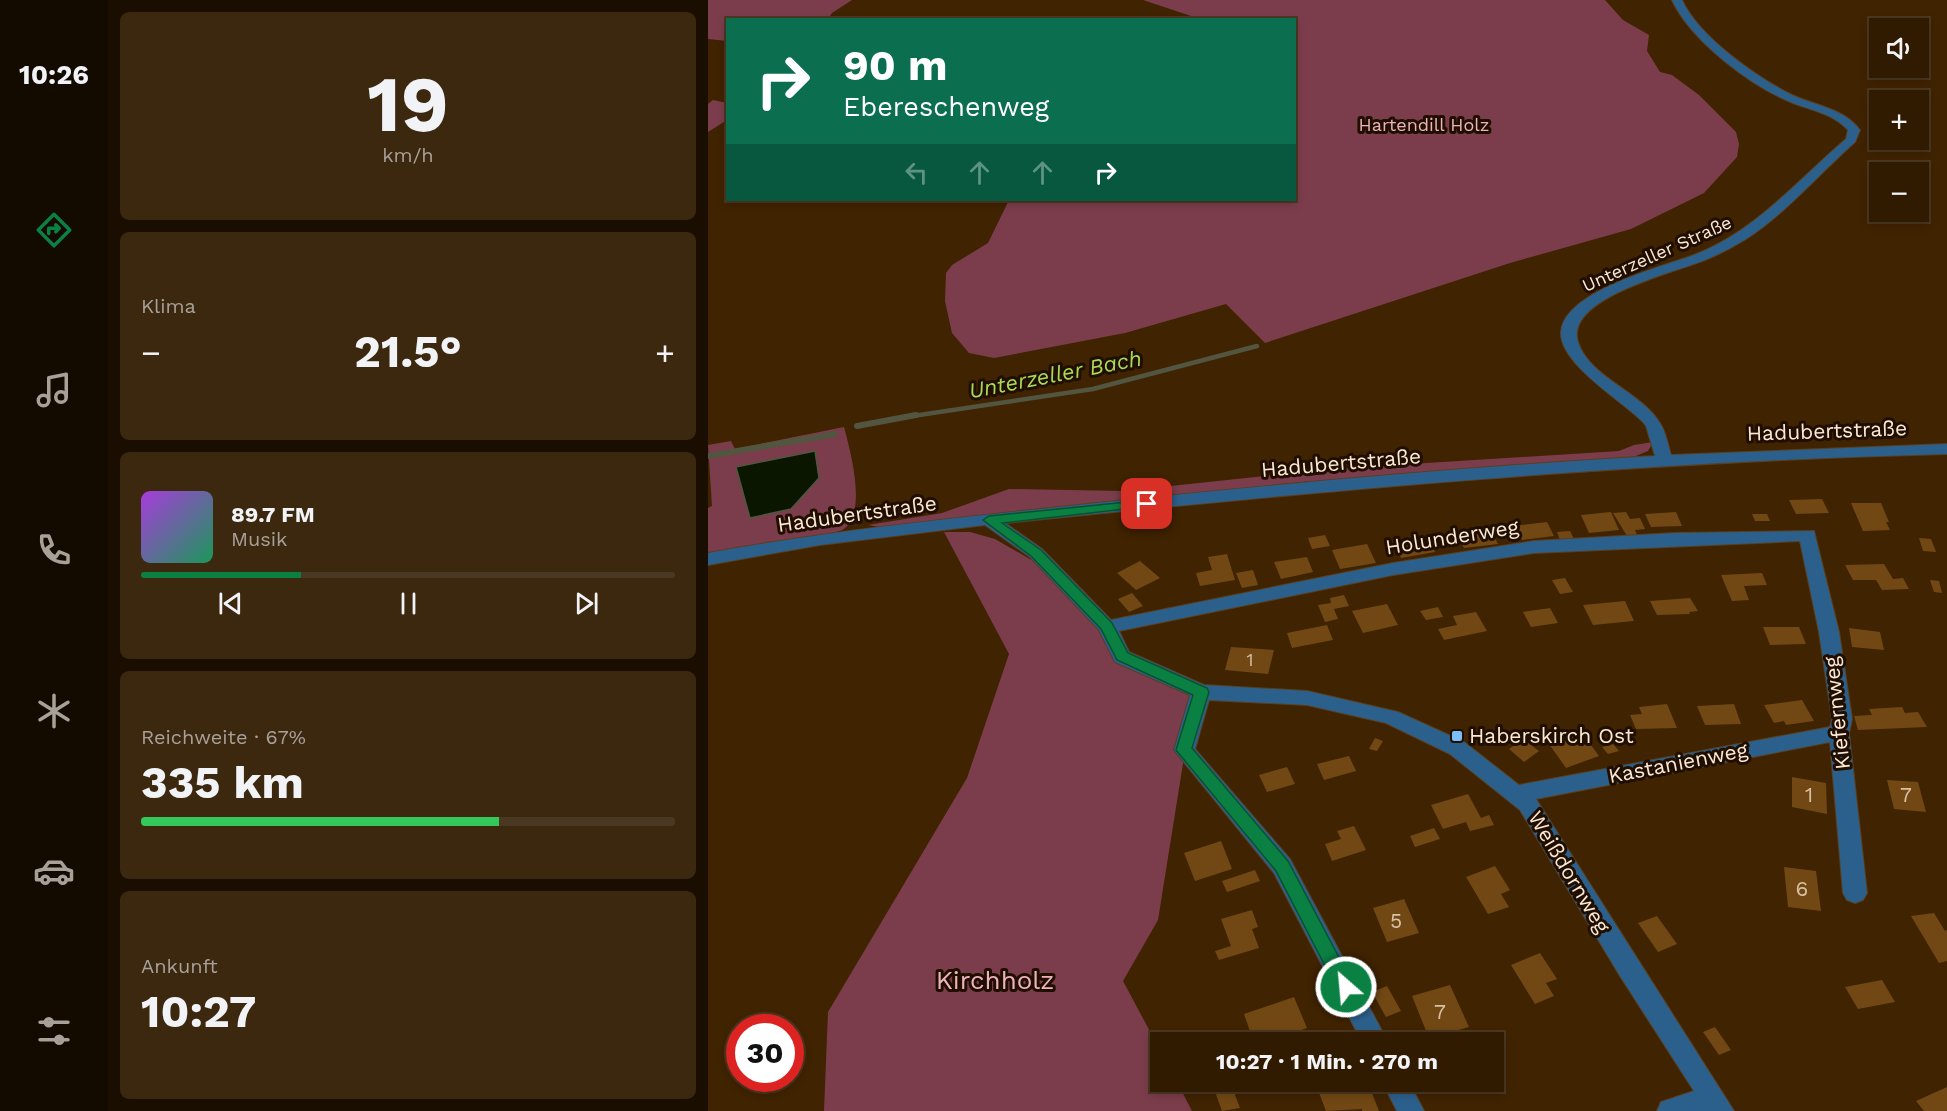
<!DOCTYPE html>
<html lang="de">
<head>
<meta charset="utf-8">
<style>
	body { margin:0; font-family:"Work Sans",sans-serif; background:#3c270f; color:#f1f3f6; height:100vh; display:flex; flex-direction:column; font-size:22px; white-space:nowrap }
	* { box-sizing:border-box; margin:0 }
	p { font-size:20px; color:#a8a199 }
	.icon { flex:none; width:33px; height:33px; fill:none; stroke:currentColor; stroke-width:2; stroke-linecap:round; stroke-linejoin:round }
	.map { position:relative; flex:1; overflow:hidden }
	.panel { display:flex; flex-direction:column; gap:12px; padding:12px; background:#1a0e00; width:600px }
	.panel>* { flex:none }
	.banner { position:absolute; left:18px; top:18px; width:570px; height:183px; border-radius:0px; box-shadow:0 3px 9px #0003,0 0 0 2px #4b3822; background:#0b6e4f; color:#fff; overflow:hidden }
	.fabs { position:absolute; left:1161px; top:18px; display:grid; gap:12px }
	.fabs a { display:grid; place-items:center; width:60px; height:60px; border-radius:0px; background:#301a00; box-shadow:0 3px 9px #0003,0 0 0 2px #4b3822; font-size:30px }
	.speed { position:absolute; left:18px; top:1014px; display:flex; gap:12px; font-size:30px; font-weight:700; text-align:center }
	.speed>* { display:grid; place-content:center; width:78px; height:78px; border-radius:50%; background:#301a00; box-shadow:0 3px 9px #0003,0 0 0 2px #4b3822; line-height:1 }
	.speed .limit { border:9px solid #d22; background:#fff; color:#111 }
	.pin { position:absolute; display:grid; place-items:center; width:51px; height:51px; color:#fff; margin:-26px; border-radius:12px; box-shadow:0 3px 9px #0006 }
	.me { position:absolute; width:66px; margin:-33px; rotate:333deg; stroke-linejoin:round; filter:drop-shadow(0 0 4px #0008) }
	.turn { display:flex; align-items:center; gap:21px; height:126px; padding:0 18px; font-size:27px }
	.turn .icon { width:78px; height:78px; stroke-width:2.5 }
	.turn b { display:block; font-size:42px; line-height:51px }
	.lanes { display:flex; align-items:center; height:57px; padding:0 18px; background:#0003; justify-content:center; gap:30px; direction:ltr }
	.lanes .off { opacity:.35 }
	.big { font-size:45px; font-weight:700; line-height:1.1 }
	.panel .card { flex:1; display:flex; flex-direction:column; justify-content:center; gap:9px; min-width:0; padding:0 21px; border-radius:9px; background:#3c270f }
	.panel .dial { align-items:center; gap:0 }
	.dial b { font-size:78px; line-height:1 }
	.song { display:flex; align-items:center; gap:18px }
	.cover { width:72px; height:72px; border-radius:9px; background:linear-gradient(135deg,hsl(280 70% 55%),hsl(150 70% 35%)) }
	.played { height:6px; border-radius:3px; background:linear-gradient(90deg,#0b8043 30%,#4b3822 30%) }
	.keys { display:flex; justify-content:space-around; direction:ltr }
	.heat { display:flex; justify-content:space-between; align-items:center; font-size:33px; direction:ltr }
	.charge { height:9px; border-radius:4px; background:linear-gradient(90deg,#34c759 67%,#4b3822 0) }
	.trip { position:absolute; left:442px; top:1032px; width:354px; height:60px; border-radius:0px; background:#301a00; box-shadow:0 3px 9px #0003,0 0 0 2px #4b3822; font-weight:700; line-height:60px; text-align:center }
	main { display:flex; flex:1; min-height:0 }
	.tab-bar { display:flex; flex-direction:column; width:108px; justify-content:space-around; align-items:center; background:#130a00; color:#a8a199 }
	.tab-bar .icon { width:42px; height:42px }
	.tab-bar .current { color:#0b8043 }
	.tab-bar b { font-size:27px; color:#f1f3f6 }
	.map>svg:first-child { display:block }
	.green { fill:#7b3d4b; fill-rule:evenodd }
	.water { fill:#0a1600; stroke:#525540; stroke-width:1.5 }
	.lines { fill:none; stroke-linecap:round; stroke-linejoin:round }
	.stream-far1 { stroke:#525540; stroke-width:4.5 }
	.stream { stroke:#525540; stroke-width:6 }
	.building { fill:#714814 }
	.minor-casing { stroke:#5a3f1e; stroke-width:2 }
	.minor { fill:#2c608c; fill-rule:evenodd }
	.route { fill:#0b8043; stroke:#07532c; stroke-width:1.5 }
	.poi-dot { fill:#7dbef9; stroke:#200e00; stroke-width:2 }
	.labels { text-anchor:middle; stroke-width:6; stroke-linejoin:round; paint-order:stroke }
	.far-park-label { font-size:18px; fill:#edb3bd; stroke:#200e00 }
	.far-street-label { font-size:18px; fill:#fbe8d5; stroke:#200e00 }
	.number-label { font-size:18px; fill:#d8c0a5 }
	.street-label { font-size:21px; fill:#fbe8d5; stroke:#200e00 }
	.poi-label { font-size:21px; fill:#fbe8d5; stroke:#200e00; text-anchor:start }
	.near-number-label { font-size:21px; fill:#d8c0a5 }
	.water-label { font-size:22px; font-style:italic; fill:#a9dc54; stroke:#200e00 }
	.near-park-label { font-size:26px; fill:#edb3bd; stroke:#200e00 }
</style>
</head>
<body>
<main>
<nav class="tab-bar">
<b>10:26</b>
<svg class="icon current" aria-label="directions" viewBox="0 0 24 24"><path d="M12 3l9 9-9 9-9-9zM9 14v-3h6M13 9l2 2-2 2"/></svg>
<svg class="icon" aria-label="music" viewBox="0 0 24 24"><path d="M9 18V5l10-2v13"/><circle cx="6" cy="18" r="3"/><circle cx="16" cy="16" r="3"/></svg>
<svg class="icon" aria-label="phone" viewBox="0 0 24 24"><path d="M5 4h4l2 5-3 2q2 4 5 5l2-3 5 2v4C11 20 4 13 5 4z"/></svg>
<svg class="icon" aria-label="climate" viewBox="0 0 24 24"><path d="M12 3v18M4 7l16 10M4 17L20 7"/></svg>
<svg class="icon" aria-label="car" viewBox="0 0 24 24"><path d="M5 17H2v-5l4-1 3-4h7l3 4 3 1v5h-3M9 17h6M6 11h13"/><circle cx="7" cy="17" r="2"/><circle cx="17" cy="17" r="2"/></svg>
<svg class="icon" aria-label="filters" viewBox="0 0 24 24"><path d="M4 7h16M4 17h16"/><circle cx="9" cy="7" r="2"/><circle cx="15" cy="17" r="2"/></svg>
</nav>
<section class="panel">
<div class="card dial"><b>19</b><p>km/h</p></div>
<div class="card"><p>Klima</p>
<div class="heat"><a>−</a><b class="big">21.5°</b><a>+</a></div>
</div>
<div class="card">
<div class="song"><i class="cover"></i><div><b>89.7 FM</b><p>Musik</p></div></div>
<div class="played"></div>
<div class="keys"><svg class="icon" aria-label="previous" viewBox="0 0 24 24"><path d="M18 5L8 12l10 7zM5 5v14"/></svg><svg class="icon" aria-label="pause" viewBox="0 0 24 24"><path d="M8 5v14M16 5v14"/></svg><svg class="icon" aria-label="next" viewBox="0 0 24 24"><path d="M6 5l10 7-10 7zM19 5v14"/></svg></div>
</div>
<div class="card"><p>Reichweite · 67%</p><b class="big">335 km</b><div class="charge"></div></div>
<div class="card"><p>Ankunft</p><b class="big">10:27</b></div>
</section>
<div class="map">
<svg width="1239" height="1111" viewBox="0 0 1239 1111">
	<rect width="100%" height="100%" fill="#402300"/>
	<g class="green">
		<path d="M0,0h144l-20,13 -4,6 -100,1 -1,21 -19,-2z"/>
		<path d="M435,0h462l18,20 26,15 -2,16 13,21 12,3 27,20 37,37 3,12 -2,13 -33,36 -73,36 -121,34 -245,80 -39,-39 -101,29 -131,25 -25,-5 -17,-20 -7,-32 1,-28 6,-8 36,-22 21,-43h285v-180l-94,-1z"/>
		<path d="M5,100l14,3v17l-19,12v-28z"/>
		<path d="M136,427c6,23 23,83 1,101 -3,3 -9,4 -13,5l-124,22v-47l4,-2 -4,-61 23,-4 4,8zM107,451l4,27 -83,-11z"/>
		<path d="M945,442l-5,9 -17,7 -329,24 -423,45 -11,-2 74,-12 67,-24 114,2 208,-22 288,-18 15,-6z"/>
		<path d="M236,532h26l25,7 40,23 65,69 16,30 78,34 -36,225 -35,61 38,71v30h16l15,29h-368l4,-99 139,-234 42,-124z"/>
	</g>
	<path class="water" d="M107,451l4,27 -28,31 -41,9 -14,-51z"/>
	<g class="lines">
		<path class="stream-far1" d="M198,417l187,-28 164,-43"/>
		<g class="stream">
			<path d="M149,426l59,-11"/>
			<path d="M0,456l127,-22"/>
		</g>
	</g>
	<g class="building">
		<path d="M1114,499l7,14 -33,1 -7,-14z"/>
		<path d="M1143,503h30l8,19h-3l4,8 -27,1z"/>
		<path d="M903,512l8,18 -30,3 -8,-18z"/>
		<path d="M918,512l4,7 10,-1 5,11 -10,1 2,5 -10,1 -14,-23z"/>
		<path d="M968,512l6,14 -31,1 -6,-13z"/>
		<path d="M1044,514h15l3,7h-15z"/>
		<path d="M839,522l7,14 -32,4 -8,-14z"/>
		<path d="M781,527l9,17 -34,4 -8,-16z"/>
		<path d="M862,531l4,8 -14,1 -3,-8z"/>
		<path d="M617,535l5,11 -18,3 -4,-11z"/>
		<path d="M720,538l7,14 -34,6 -7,-15z"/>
		<path d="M1211,538l12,1 5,13 -13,-1z"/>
		<path d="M659,544l9,19 -36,6 -8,-19z"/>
		<path d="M519,554l8,26 -35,6 -4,-13 16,-3 -4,-13z"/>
		<path d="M599,557l6,15 -32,7 -7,-17z"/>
		<path d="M432,561l20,17 -24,12 -19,-17z"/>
		<path d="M1176,564l9,15 10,-1 6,11 -27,1 -6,-10h-23l-8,-15z"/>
		<path d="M545,570l5,15 -16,3 -6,-15z"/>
		<path d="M1054,573l5,12 -23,1 5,14 -17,1 -11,-26z"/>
		<path d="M857,578l8,14 -13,2 -8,-14z"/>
		<path d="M1222,580l9,1 3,12 -8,-1z"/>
		<path d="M424,593l11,13 -14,6 -11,-13z"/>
		<path d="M636,595l5,11 -15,3 4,10 -13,3 -7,-17 13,-2 -1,-5z"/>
		<path d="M982,598l8,13 -9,1 1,2 -33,1 -7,-14z"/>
		<path d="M917,601l9,20 -41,4 -10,-20z"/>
		<path d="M679,604l11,21 -35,8 -11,-22z"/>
		<path d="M730,607l5,10 -17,3 -6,-9z"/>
		<path d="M842,608l8,15 -27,4 -8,-15z"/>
		<path d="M768,612l11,19 -43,9 -6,-11 19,-4 -4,-9z"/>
		<path d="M619,625l6,15 -41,8 -5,-15z"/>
		<path d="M1055,627h36l7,17 -36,1z"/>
		<path d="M1141,628l31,4 4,18 -32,-3z"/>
		<path d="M523,647l43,3 -6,24 -43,-4z"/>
		<path d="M1094,700l12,21 -28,4 -2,-4 -10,2 -10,-18z"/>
		<path d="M959,704l10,24 -41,1 -6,-14 12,-1 -3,-7z"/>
		<path d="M1026,704l7,20 -36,1 -8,-19z"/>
		<path d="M1194,707l3,6 13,-1 9,15 -69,3 -4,-14 18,-1 -3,-6z"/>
		<path d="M874,733l17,23 -33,12 -17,-24z"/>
		<path d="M667,738l8,3 -6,10 -8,-2z"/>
		<path d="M815,739l16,12 -15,11 -15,-13z"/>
		<path d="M905,744l6,7 -11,3 -6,-7z"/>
		<path d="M641,756l7,15 -32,9 -7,-16z"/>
		<path d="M579,767l8,17 -28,8 -8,-17z"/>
		<path d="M1084,777l34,6 1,31 -35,-7z"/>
		<path d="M1179,780l31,2 8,30 -32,-3z"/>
		<path d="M760,794l13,24 8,-3 5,10 -24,6 -4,-9 -23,7 -12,-24z"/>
		<path d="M646,826l12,24 -34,11 -7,-17 16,-5 -4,-8z"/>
		<path d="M726,828l6,11 -25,8 -5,-11z"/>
		<path d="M513,841l11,28 -37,12 -11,-28z"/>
		<path d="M787,866l15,24 -9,4 8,13 -21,7 -22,-37z"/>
		<path d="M1076,867l32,4 5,40 -33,-4z"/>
		<path d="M547,870l5,11 -33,11 -5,-11z"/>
		<path d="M696,899l15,34 -32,9 -14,-34z"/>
		<path d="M544,910l6,17 -6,2 7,19 -40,12 -4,-9 16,-5 -10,-27z"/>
		<path d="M1226,913l11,18 2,-1v31l-8,2 -28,-47z"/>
		<path d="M949,916l20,28 -19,8 -20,-29z"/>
		<path d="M832,953l17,26 -11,4 8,13 -19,8 -24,-39z"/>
		<path d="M1174,980l13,22 -37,7 -13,-22z"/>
		<path d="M742,985l19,42 -40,11 -17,-42z"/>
		<path d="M679,986l14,25 -15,6 -14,-25z"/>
		<path d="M586,997l13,31 -11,4 4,10h-20l-2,-4 -10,4 -3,-9 -13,4 -8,-23z"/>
		<path d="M1007,1027l16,23 -12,5 -16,-23z"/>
		<path d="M522,1082l10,26 -18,3 -9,-25z"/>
		<path d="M618,1082h8l4,10 30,-9 11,28h-17v-2l-36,2 -10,-26z"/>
		<path d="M1239,1087v24h-23l-8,-10z"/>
	</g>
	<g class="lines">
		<g class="minor-casing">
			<g id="minor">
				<path d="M964,0h10c17,37 74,77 110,95 24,11 51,13 68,35l-5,12c-36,32 -69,71 -109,97 -13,8 -26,15 -41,21 -29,12 -141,38 -127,82 11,36 65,50 83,83 5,8 7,20 10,30l276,-11v10c-315,8 -628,37 -942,69l37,26 69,71 282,-57 141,-22 141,-8 139,-2 25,101 13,87 -3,14 18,160 -4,7 -8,3 -8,-3 -4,-7 -13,-151 -294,57 198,312h-77l4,-9 33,-11 -74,-115 -100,-166 -70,-56 -64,-31 -79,-18 -98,-5 -14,49 95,110 98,183h-26l-88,-169 -100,-123 16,-55 -75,-33 -16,-32 -69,-73 -45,-32 -165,20 -112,20v-12c138,-25 278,-38 417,-53 177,-18 353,-34 530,-44l-9,-30 -4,-5c-20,-20 -83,-58 -81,-89 3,-41 101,-65 133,-77 61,-23 104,-75 152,-116l2,-9c-16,-18 -41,-20 -62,-30 -39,-17 -96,-61 -114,-100zM1092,541l19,91 13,87 -2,8 -311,58 -55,-43 -66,-30 -91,-21 -103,-6 -75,-33 -10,-21 274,-56 141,-22z"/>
				<path d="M674,1082h27l15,29h-27z"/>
			</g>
		</g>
		<use href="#minor" class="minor"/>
	</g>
	<path class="route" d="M439,500l6,4 -2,2 -149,17 39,27 71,73 16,30 79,35 2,4 -17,56 96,113 64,121 3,5 -3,6 -6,3 -7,-3 -63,-122 -100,-121 17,-55 -76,-35 -16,-31 -70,-73 -48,-36 6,-4z"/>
	<rect class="poi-dot" x="743" y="730" width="12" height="12" rx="3"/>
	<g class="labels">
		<g class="far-park-label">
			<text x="716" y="131">Hartendill Holz</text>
		</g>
		<g class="far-street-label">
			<text transform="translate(949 254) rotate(-24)" y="6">Unterzeller Straße</text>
		</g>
		<g class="number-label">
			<text x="542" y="666">1</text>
		</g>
		<g class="street-label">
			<text transform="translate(1119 431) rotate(-2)" y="7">Hadubertstraße</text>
			<text transform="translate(633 463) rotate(-5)" y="7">Hadubertstraße</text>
			<text transform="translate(149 514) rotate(-8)" y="7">Hadubertstraße</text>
			<text transform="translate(744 537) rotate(-9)" y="7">Holunderweg</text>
			<text transform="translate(1129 713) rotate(-96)" y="7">Kiefernweg</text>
			<text transform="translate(970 763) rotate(-11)" y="7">Kastanienweg</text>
			<text transform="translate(861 872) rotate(59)" y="7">Weißdornweg</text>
		</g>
		<g class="poi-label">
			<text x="761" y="743">Haberskirch Ost</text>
		</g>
		<g class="near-number-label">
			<text x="1101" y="802">1</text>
			<text x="1198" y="802">7</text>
			<text x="1094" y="896">6</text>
			<text x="688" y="928">5</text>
			<text x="732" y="1019">7</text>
		</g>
		<g class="water-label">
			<text transform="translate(347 374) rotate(-11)" y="8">Unterzeller Bach</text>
		</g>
		<g class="near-park-label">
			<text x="287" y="989">Kirchholz</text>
		</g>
	</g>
</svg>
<div class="fabs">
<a><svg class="icon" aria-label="sound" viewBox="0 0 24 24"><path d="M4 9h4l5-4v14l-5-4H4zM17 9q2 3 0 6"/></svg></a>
<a>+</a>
<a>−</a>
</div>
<div class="speed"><div class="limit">30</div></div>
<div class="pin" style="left:439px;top:504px;background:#d93025"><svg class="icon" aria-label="arrive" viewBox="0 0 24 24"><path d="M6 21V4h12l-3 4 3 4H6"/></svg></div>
<svg class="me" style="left:638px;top:987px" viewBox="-20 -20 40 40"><circle r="17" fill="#0b8043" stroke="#fff" stroke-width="3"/><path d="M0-11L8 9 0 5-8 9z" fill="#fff"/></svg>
<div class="trip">10:27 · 1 Min. · 270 m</div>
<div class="banner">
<div class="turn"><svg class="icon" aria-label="right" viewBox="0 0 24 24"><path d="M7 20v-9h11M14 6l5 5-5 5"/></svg><div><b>90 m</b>Ebereschenweg</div></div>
<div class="lanes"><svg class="icon off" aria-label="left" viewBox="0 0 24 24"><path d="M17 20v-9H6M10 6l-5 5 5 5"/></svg><svg class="icon off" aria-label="ahead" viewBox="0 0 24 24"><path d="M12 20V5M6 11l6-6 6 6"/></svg><svg class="icon off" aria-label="ahead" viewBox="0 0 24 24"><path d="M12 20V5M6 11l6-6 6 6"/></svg><svg class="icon" aria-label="right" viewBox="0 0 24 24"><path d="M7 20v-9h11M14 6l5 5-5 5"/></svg></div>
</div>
</div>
</main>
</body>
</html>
